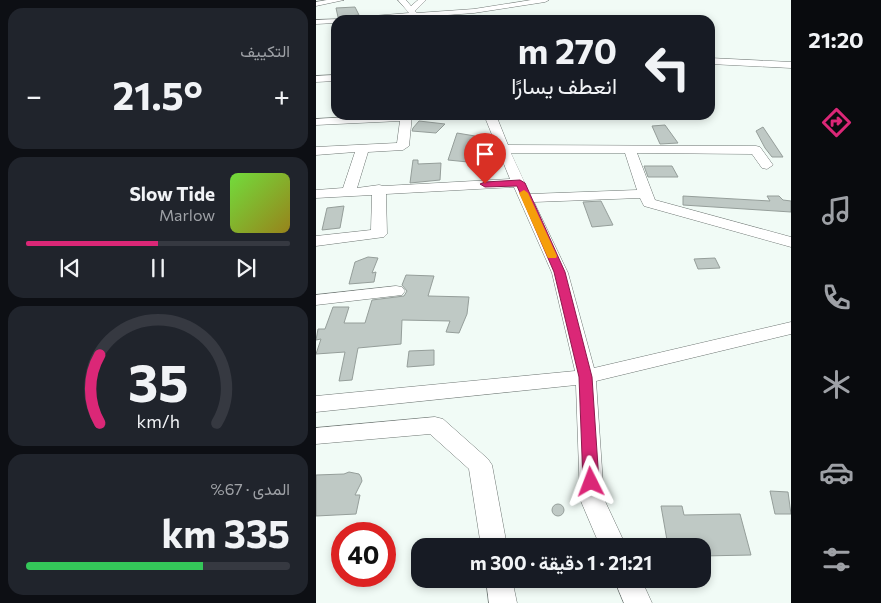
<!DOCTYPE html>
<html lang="ar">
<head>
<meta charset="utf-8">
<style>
	body { margin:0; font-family:Commissioner,Vazirmatn,sans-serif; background:#20242c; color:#f1f3f6; direction:rtl; height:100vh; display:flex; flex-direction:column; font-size:19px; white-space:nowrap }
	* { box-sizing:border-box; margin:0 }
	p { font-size:16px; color:#9ea1a6 }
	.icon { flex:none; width:28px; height:28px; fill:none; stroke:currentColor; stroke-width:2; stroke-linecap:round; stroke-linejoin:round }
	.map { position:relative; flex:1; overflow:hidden; direction:ltr }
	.side { display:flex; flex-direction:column; gap:8px; padding:8px; background:#0d0f14; width:316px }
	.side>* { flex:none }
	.guide { position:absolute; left:15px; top:15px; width:384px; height:105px; border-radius:15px; box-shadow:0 2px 8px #0003; direction:rtl; background:#171b24; color:#f1f3f6; overflow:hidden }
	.speed { position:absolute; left:15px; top:522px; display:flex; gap:10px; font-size:25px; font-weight:700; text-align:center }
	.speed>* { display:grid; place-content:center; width:65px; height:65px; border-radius:50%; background:#171b24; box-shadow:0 2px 8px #0003; line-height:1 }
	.speed .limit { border:8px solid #d22; background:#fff; color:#111 }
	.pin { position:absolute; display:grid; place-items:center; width:42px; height:42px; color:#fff; margin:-51px -21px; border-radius:50% 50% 50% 0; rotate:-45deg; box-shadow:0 0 5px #0007 }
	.pin .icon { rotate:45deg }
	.me { position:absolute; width:55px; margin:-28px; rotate:357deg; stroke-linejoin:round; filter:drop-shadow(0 0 4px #0008) }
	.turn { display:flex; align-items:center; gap:18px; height:105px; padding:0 15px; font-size:22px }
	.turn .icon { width:65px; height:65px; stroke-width:2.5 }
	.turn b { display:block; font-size:35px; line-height:42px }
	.big { font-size:38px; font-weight:700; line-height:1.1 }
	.side .card { flex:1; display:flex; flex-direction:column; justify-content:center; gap:8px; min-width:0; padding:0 18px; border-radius:15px; background:#20242c }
	.side .dial { align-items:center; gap:0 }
	.dial svg { height:130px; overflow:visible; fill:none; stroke:#363941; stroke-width:7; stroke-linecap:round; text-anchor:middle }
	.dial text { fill:#f1f3f6; stroke:none }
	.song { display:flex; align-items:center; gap:15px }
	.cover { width:60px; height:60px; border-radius:8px; background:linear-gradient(135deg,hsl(100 70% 55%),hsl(50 70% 35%)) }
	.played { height:5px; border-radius:2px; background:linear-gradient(90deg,#db2777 50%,#363941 50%) }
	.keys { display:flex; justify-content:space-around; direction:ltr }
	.heat { display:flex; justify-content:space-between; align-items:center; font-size:28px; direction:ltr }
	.charge { height:8px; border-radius:4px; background:linear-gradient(90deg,#34c759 67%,#363941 0) }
	.trip { position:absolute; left:95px; top:538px; width:300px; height:50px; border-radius:15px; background:#171b24; box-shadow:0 2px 8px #0003; font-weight:700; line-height:50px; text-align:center; direction:rtl }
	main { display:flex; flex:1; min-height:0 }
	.dock { display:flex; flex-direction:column; width:90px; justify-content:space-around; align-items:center; background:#090b0e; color:#9ea1a6 }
	.dock .icon { width:35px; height:35px }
	.dock .on { color:#db2777 }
	.dock b { font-size:22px; color:#f1f3f6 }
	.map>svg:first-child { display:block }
	.building { fill:#bfc9c5; stroke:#959e9a }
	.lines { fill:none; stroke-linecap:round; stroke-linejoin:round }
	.minor-casing { stroke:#6e7673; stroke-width:1 }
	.minor { fill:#fff; fill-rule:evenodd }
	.route { fill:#db2777; stroke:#8e194d }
	.slow { fill:#f59e0b }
</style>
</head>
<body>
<main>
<nav class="dock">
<b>21:20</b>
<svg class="icon on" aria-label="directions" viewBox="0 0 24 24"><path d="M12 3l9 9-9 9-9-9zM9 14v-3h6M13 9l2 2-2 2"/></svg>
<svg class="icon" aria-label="music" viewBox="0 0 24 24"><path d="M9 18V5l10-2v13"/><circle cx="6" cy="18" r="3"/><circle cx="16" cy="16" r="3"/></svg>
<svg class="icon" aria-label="phone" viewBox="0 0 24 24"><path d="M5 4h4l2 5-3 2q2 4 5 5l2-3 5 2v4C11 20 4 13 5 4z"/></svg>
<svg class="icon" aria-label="climate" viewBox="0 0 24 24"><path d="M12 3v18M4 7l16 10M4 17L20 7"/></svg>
<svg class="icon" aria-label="car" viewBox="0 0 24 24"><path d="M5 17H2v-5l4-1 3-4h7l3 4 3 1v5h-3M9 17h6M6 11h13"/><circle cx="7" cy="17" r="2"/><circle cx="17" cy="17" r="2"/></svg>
<svg class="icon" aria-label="filters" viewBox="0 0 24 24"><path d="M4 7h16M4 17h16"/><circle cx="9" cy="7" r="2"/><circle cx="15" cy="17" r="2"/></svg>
</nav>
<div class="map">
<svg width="475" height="603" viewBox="0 0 475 603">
	<rect width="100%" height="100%" fill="#f1fbf6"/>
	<g class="building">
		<path d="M39,7l4,8 -21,2 -2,-9z"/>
		<path d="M103,121l26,3 -9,9 -24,-2 1,-3z"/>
		<path d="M349,125l13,18 -18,1 -8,-18z"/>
		<path d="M447,127l20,30h-11l-7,-9 -9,-17z"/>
		<path d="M141,133l18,3 3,27 -30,-3z"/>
		<path d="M97,160h5v4l23,-1 -1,17 -30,3z"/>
		<path d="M328,166h28l6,11h-30z"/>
		<path d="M367,196l87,5 -3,-5h12l4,4 8,1v11l-108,-7z"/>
		<path d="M285,201l12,24 -21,2 -9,-25z"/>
		<path d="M28,206l-4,22 -18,2 5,-22z"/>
		<path d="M52,257l10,1 -6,15 4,-1 -2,10 -25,2 6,-22z"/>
		<path d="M399,258l5,10 -22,1 -4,-10z"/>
		<path d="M90,275l28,1 -6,20 41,1 -2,17 -8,19 -13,-1 4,-11 -48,-1 -1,24 -43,4 -6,32 -13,1 6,-29 -29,2 5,-15 -5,1 2,-11h7l8,-22h16l-5,16h21l7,-23 32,-4 3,-5 -5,-6z"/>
		<path d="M118,350v15l-27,2 2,-16z"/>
		<path d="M33,472l10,2 2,3 1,4 -7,14h5l-4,19 -40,2v-41l28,-1z"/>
		<path d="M454,491l18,1 3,22h-16z"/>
		<circle cx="242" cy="510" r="6"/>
		<path d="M345,506h21l2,9 56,-1 11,41 -49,1v-10h-34z"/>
	</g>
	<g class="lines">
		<g class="minor-casing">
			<g id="minor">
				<path d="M11,0h17l-28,6v-4z"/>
				<path d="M82,0h8l5,6 7,-6h8l-11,11 2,2 57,-4 57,-9h18l-4,2 -71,11 -53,4 2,3h-8l-2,-2 -69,2 4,-2 61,-5z"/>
				<path d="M23,19l-3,1v3l-20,1v-4z"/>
				<path d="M394,58l81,4v6l-81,-4z"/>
				<path d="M20,75v6l-20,1v-6z"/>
				<path d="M64,115h32l-3,31 -6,4 -35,2 -11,36 22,-3 5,1 126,-7 -26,-64h12l12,30 248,1 4,1 13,18 -6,4 -5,-1 -10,-14 -115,-1 18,47 136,37v10l-147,-41 -4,-8 -106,4 34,71 26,95 197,-46v12l-195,47 8,118 22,47h-26l-20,-47 -4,-114 -260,27v-16l259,-25 -23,-98 -38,-86 -128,7 1,40 -3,3 -68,9v-10l55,-6 1,-35 -56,3v-8l27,-2 12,-36 -39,3v-8l81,-4 3,-22 -84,4v-6zM195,153h114l12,37 -107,4z"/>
				<path d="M80,286l6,1 3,4 -3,4 -86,10v-10z"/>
				<path d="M119,417l8,2 45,40 4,6 15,81h-26l-12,-77 -39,-35 -114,10v-16z"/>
				<path d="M170,579h26l5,24h-28z"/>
				<path d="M298,579h27l11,24h-28z"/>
			</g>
		</g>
		<use href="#minor" class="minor"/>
	</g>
	<path class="route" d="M204,180l5,3 40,89 27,105 7,105 -3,4 -5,2 -6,-2 -2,-4 -4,-105 -25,-105 -37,-86 -32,1 -5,-3 5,-2z"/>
	<path class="slow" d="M208,190l4,3 29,63 -1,2h-8l-1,-2 -28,-63z"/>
</svg>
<div class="speed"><div class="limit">40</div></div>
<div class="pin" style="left:169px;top:184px;background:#d93025"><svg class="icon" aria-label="arrive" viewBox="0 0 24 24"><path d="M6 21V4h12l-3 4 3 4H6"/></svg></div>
<svg class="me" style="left:275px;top:482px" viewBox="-20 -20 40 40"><path d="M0-17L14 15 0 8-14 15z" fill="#db2777" stroke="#fff" stroke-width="4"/></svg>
<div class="trip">21:21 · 1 دقيقة · 300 m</div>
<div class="guide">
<div class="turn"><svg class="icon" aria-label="left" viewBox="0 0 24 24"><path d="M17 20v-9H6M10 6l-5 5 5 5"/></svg><div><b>270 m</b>انعطف يسارًا</div></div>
</div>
</div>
<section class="side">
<div class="card"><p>التكييف</p>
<div class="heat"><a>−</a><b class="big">21.5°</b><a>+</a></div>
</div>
<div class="card">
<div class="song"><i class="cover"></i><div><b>Slow Tide</b><p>Marlow</p></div></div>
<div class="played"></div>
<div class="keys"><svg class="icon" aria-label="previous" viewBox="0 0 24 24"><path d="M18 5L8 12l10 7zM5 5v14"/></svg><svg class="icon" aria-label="pause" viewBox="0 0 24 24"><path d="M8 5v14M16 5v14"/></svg><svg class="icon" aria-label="next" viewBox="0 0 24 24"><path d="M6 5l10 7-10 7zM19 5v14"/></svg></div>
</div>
<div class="card dial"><svg viewBox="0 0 100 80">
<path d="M14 69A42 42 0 1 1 86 69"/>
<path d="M14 69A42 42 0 0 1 14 27" stroke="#db2777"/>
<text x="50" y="56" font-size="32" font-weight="700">35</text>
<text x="50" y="72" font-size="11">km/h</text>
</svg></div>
<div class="card"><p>المدى · 67%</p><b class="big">335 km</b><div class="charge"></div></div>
</section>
</main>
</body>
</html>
